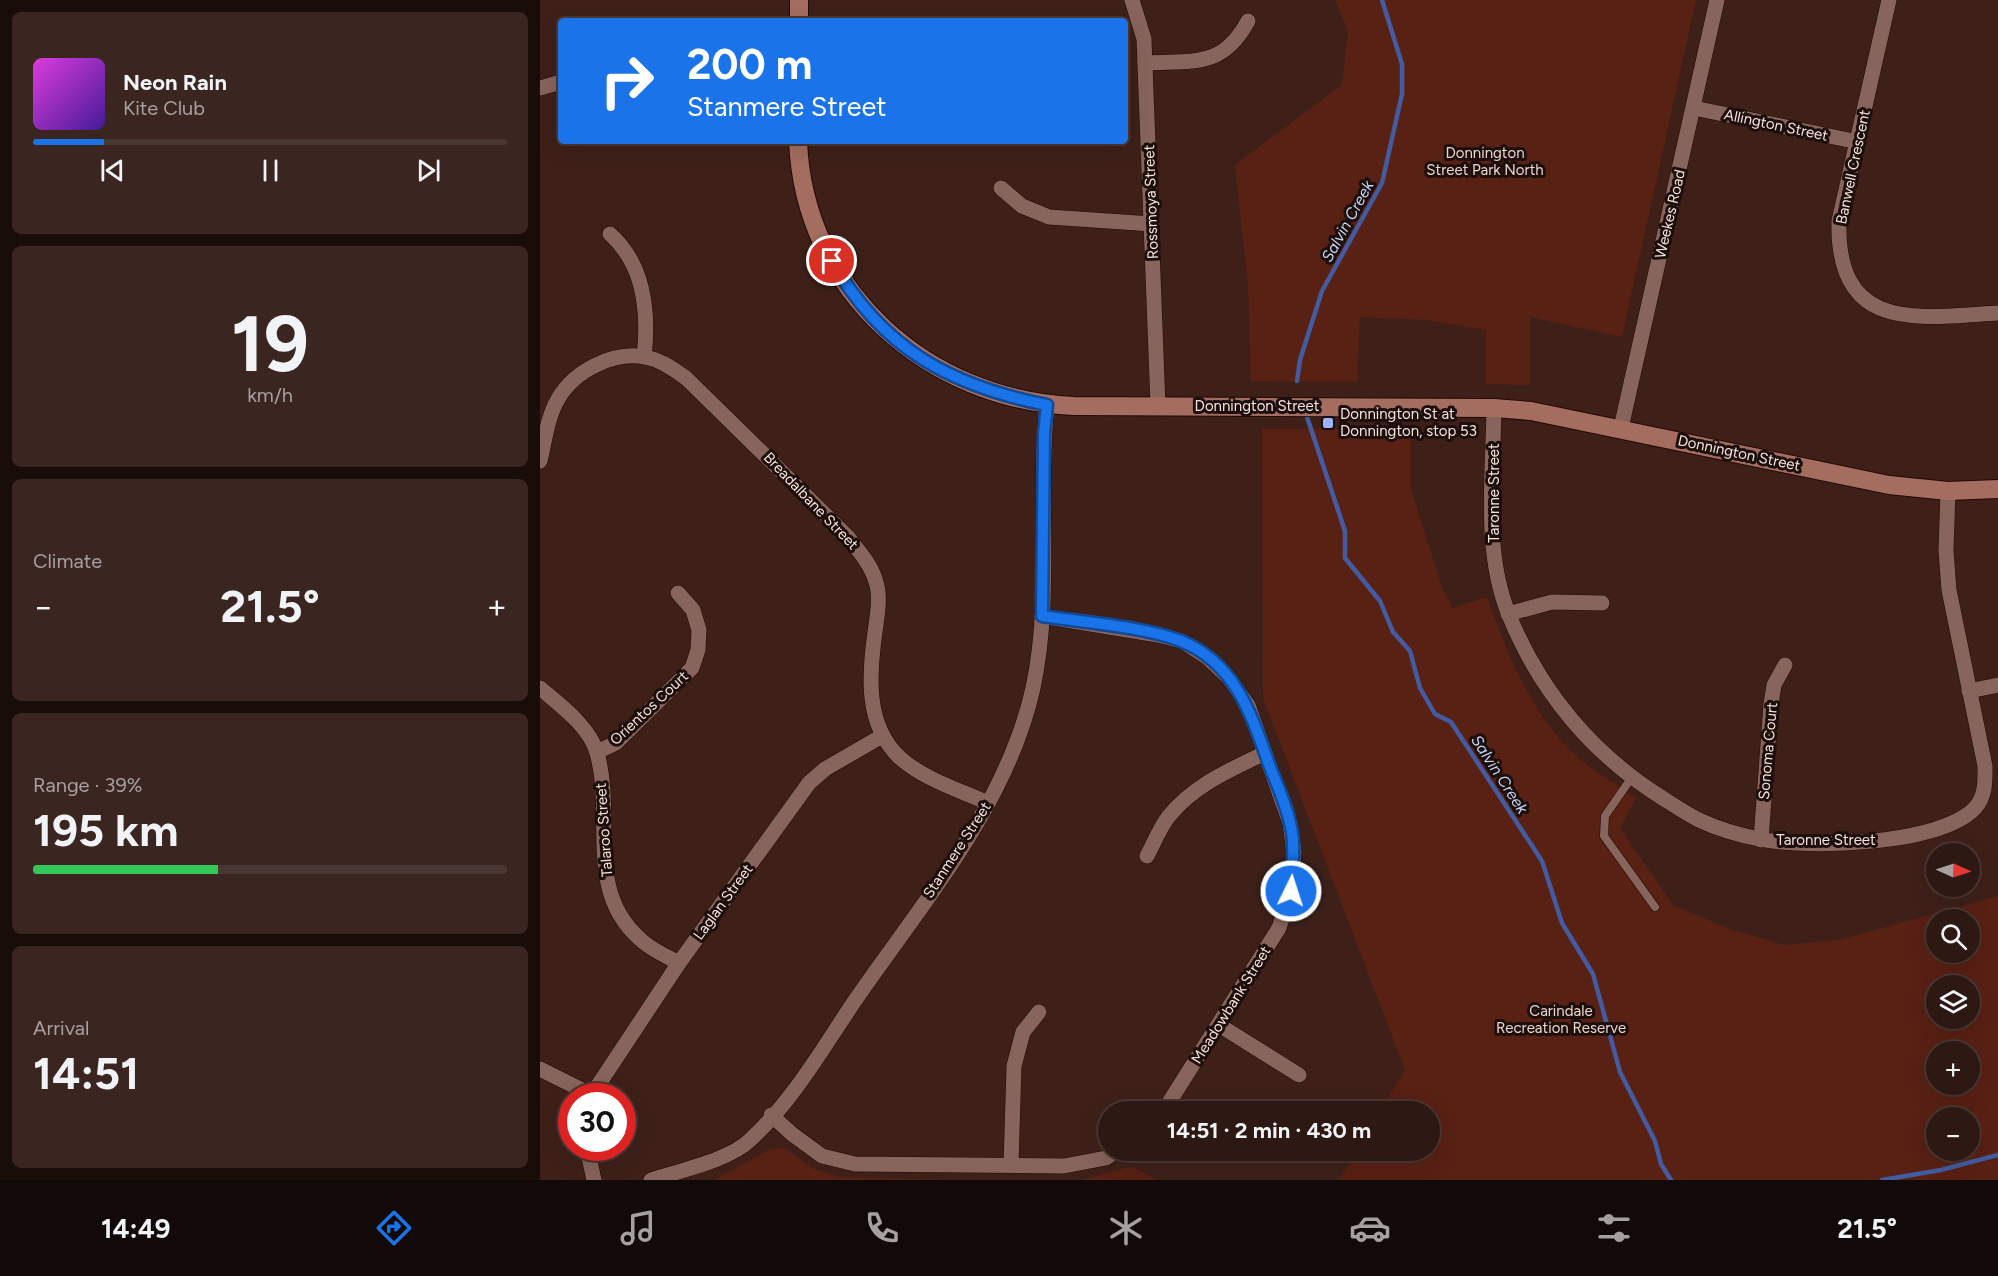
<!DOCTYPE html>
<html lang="en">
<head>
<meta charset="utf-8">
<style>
	body { margin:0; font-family:Figtree,sans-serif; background:#3a2521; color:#f1f3f6; height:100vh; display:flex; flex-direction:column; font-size:22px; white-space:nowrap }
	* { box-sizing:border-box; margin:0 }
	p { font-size:20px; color:#a7a0a0 }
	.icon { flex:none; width:33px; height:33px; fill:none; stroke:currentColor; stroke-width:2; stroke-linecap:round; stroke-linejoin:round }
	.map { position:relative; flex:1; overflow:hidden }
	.panel { display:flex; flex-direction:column; gap:12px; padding:12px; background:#190d0a; width:540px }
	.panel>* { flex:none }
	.hud { position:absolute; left:18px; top:18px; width:570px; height:126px; border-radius:6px; box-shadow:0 6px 24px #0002,0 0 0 2px #493733; background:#1a73e8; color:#fff; overflow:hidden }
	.needle { width:39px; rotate:93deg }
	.buttons { position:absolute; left:1386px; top:843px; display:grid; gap:12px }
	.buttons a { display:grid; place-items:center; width:54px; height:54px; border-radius:50%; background:#2e1813; box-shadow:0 6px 24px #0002,0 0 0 2px #493733; font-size:30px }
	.speed { position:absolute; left:18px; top:1083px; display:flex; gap:12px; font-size:30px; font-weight:700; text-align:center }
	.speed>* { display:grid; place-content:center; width:78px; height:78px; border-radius:50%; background:#2e1813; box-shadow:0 6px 24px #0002,0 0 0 2px #493733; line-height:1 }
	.speed .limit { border:9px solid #d22; background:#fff; color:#111 }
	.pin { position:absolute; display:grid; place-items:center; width:51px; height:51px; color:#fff; margin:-26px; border:3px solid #fff; border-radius:50%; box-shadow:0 2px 6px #0007 }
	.me { position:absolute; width:66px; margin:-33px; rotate:4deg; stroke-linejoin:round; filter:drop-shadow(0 0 4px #0008) }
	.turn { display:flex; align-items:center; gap:21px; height:126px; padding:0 30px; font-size:27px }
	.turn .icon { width:78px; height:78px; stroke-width:2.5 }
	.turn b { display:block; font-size:42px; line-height:51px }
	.big { font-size:45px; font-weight:700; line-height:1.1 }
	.panel .widget { flex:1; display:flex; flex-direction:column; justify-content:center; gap:9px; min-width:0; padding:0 21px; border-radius:9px; background:#3a2521 }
	.panel .dial { align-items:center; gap:0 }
	.dial b { font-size:78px; line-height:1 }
	.song { display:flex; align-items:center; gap:18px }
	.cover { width:72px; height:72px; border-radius:9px; background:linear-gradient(135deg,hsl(300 70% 55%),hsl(260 70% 35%)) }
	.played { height:6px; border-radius:3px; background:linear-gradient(90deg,#1a73e8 15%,#493733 15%) }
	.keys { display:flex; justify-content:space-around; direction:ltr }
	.heat { display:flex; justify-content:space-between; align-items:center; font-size:33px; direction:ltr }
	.charge { height:9px; border-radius:4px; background:linear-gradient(90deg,#34c759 39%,#493733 0) }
	.trip { position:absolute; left:558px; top:1101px; width:342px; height:60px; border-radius:30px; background:#2e1813; box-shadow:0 6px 24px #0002,0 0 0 2px #493733; font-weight:700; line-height:60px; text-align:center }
	.tabs { display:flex; height:96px; justify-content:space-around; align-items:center; background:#120a08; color:#a7a0a0 }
	.tabs .icon { width:42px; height:42px }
	.tabs .selected { color:#1a73e8 }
	.tabs b { font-size:27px; color:#f1f3f6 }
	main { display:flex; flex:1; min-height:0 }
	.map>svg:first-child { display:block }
	.green { fill:#592014; fill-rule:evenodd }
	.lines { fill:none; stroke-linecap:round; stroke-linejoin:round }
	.stream { stroke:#435ba0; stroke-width:4.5 }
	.lane-casing { stroke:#230804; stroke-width:9 }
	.street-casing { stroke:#230804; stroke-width:16 }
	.secondary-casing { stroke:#230804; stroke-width:20 }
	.lane { stroke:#87645c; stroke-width:8 }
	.street { stroke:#87645c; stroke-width:15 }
	.secondary { stroke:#a46d60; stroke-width:18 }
	.route-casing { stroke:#114b97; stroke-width:15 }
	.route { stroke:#1a73e8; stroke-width:10 }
	.poi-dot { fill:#9ab5fd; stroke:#1b0e0b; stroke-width:2 }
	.labels { text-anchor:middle; stroke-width:6; stroke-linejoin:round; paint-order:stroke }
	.street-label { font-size:15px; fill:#f7e2dd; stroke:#1b0e0b }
	.park-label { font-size:15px; fill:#eed5cf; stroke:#1b0e0b }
	.poi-label { font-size:15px; fill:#f7e2dd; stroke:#1b0e0b; text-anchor:start }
	.water-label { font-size:16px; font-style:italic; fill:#c5d5fc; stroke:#1b0e0b }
</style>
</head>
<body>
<main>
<section class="panel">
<div class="widget">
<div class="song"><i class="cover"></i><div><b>Neon Rain</b><p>Kite Club</p></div></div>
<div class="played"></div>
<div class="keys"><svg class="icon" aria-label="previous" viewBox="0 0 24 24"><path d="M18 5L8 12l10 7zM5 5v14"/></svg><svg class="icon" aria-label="pause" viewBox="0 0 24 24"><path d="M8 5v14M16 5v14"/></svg><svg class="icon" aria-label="next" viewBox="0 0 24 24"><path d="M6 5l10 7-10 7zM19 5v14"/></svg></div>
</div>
<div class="widget dial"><b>19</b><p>km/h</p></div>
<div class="widget"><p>Climate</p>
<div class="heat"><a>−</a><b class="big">21.5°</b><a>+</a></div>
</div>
<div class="widget"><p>Range · 39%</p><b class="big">195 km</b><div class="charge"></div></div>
<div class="widget"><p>Arrival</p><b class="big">14:51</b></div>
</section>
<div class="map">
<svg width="1458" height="1180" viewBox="0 0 1458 1180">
	<rect width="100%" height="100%" fill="#3e2019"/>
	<g class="green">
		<path d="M795,0h361l-74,337 -92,-20v68l-44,-1v-54l-60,-10 -66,-3 -3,65 -106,-1 -3,-95 -13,-121 107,-80 6,-55z"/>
		<path d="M871,428v61l31,98 11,21 34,-11c19,55 49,127 95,164 17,13 36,25 54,37l-16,30 53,77 59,25 52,15 55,-5 159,-44v284h-659l18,-29 73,-1v-38l-50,-1 25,-41 -142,-372 -1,-269zM1396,920h34v32h-34zM1396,986h34v32h-34zM1396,1052h34v32h-34zM1396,1118h34v32h-34z"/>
		<path d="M244,1148l32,22 23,7 117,3h-242l54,-30z"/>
		<path d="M592,1166l24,14h-75z"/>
	</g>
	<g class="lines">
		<g class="stream">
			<path d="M757,381l3,-21 22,-69 60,-108 20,-89v-30l-20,-64"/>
			<path d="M765,411l40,120v27l35,43 13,31 17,19 10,37 15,26 16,8 91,139 20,62 31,51 27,98 35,69 6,23 10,16"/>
			<path d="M1342,1180l59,-10 57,-15"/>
		</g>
		<g class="lane-casing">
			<path id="lane" d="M1092,777l-27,39 -1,20 51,71"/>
		</g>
		<g class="street-casing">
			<g id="street">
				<path d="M592,0l12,39 14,367"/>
				<path d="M1349,0l-50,221c-3,112 78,97 159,92"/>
				<path d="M605,63c48,-3 77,6 103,-42"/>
				<path d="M0,88l21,-6"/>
				<path d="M1154,108l164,34"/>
				<path d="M461,188l21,18 27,11 103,7"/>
				<path d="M70,234c35,31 39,79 34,123"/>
				<path d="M954,408c-1,67 -11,144 15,207 31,77 84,140 155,184 11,7 23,15 35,21 19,9 40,15 60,19 48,10 181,6 216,-31 11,-12 10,-27 10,-42l-36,-176 -3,-39 2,-60"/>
				<path d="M1081,428l96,-428"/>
				<path d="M0,461c5,-20 7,-43 18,-62 16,-28 55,-48 87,-42 16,3 28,12 41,21l161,158c11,14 24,28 29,46 5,15 1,35 -1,50 -6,43 -10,92 24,125 24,22 60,33 89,46"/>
				<path d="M968,614l44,-12 50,1"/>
				<path d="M502,616l116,19 24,6 26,17 20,19 20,28 42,118 4,29 -3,39 -12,37 -116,184"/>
				<path d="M0,688c20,17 50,39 57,65 18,63 -13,137 43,186 10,10 26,17 39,24"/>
				<path d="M1429,691l29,-6"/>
				<path d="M57,752l19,-9 76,-75 6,-18 1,-20 -6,-20 -15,-17"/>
				<path d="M1221,840l10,-136 3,-19 11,-20"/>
				<path d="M607,856c7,-13 13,-29 22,-40 25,-31 61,-46 96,-63"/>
				<path d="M679,1025l80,50"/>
				<path d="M0,1069l52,26"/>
				<path d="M51,1096l88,-133 130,-180 16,-14 57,-33"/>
				<path d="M231,1115l21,19 30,22 33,8 209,2 42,-8 11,-8"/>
				<path d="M47,1148l7,32"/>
				<path d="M471,1165l3,-99 9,-34 16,-20"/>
				<path d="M111,1180c27,-9 79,-20 99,-40 43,-39 74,-94 106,-141 67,-97 151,-194 177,-311 20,-93 4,-189 14,-283"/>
			</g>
		</g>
		<g class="secondary-casing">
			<g id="secondary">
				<path d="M259,21v-21"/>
				<path d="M258,141c6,150 130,259 276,265l420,2 37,3 358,74 59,6 50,-2"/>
			</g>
		</g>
		<use href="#lane" class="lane"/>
		<use href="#street" class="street"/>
		<use href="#secondary" class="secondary"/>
	</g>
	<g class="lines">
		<g class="route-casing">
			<path id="route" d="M292,261c50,88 119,125 215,144l-3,29 -2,182c40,6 103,11 139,25 56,23 71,76 89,126 7,18 16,37 20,56 6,22 2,46 1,68"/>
		</g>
		<use href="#route" class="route"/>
	</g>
	<rect class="poi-dot" x="782" y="417" width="12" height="12" rx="3"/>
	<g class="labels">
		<g class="street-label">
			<text transform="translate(1236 125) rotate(12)" y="5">Allington Street</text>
			<text transform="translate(1313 167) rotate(-78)" y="5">Banwell Crescent</text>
			<text transform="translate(611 202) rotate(-92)" y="5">Rossmoya Street</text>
			<text transform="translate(1130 214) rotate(-77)" y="5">Weekes Road</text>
			<text x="717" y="411">Donnington Street</text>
			<text transform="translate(1199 453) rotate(12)" y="5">Donnington Street</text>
			<text transform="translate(954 493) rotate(-90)" y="5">Taronne Street</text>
			<text transform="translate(271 501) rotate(46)" y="5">Breadalbane Street</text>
			<text transform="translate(109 708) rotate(-43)" y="5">Orientos Court</text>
			<text transform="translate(1228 751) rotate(-85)" y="5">Sonoma Court</text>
			<text transform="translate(64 830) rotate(-94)" y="5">Talaroo Street</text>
			<text x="1286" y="845">Taronne Street</text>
			<text transform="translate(417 850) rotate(-57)" y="5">Stanmere Street</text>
			<text transform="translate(183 902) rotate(-54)" y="5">Laglan Street</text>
			<text transform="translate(691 1005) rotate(-58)" y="5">Meadowbank Street</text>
		</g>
		<g class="park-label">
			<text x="945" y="158">Donnington<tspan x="945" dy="17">Street Park North</tspan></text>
			<text x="1021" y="1016">Carindale<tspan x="1021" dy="17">Recreation Reserve</tspan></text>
		</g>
		<g class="poi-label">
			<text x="800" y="419">Donnington St at<tspan x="800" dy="17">Donnington, stop 53</tspan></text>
		</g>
		<g class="water-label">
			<text transform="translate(807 221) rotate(-61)" y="6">Salvin Creek</text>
			<text transform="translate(960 774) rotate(57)" y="6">Salvin Creek</text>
		</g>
	</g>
</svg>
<div class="buttons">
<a><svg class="needle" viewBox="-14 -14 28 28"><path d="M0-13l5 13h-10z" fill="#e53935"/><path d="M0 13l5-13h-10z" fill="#a7a0a0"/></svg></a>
<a><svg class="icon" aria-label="search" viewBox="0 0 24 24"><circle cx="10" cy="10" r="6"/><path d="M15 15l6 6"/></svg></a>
<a><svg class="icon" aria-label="layers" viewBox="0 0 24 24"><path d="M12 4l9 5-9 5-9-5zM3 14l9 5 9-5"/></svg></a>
<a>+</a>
<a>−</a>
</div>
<div class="speed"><div class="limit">30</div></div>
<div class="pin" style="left:292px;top:261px;background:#d93025"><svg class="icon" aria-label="arrive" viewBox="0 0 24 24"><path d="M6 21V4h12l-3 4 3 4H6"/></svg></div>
<svg class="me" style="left:751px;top:891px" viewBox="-20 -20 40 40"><circle r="17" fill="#1a73e8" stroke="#fff" stroke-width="3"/><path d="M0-11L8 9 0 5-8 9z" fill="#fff"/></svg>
<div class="trip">14:51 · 2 min · 430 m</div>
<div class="hud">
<div class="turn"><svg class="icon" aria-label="right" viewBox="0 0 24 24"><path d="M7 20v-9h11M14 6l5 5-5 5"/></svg><div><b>200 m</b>Stanmere Street</div></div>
</div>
</div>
</main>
<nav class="tabs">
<b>14:49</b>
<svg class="icon selected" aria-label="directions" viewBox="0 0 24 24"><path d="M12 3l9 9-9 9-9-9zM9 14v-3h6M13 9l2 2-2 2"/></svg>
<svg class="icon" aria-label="music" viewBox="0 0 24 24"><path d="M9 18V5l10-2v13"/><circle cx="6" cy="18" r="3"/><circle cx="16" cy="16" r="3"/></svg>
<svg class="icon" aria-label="phone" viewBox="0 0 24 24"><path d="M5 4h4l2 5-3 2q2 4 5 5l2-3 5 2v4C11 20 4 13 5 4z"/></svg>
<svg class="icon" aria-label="climate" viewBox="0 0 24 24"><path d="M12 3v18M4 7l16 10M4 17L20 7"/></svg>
<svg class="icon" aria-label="car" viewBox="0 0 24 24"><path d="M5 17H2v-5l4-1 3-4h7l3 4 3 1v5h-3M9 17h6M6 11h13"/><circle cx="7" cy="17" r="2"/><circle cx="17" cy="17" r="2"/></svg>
<svg class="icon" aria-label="filters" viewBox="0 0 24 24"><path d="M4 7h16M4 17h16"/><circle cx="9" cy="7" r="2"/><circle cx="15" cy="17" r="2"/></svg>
<b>21.5°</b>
</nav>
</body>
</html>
